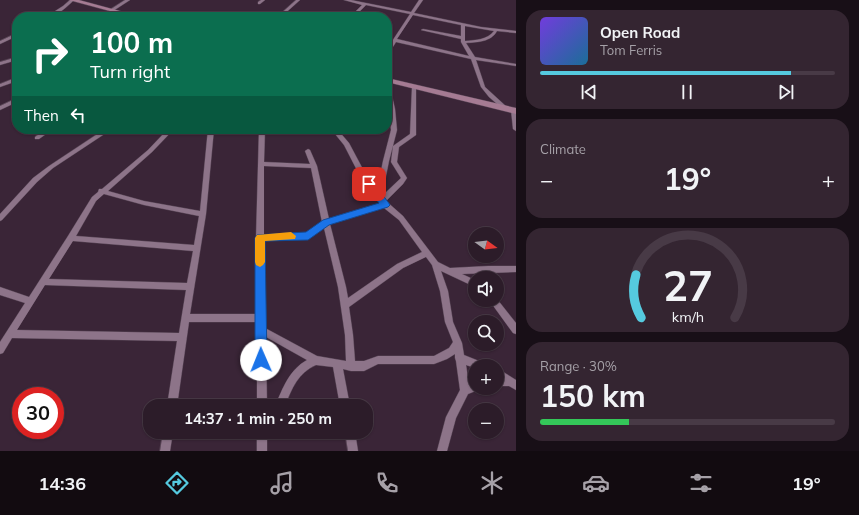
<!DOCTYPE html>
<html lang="en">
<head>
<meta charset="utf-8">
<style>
	body { margin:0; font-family:Mulish,sans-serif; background:#342531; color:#f1f3f6; height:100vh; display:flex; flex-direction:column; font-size:15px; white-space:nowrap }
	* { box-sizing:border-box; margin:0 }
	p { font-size:13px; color:#a6a1a8 }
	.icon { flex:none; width:22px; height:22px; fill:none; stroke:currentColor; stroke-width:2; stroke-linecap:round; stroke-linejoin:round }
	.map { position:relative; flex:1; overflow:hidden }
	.details { display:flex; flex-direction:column; gap:10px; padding:10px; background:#180f17; width:343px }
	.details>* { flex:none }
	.guide { position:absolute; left:12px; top:12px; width:380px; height:122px; border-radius:16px; box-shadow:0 1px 3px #0004,0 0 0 1px #483a46; background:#0b6e4f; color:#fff; overflow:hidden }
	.needle { width:26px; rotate:105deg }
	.tools { position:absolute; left:468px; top:227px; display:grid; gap:8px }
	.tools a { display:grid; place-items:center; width:36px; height:36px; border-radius:50%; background:#2c1c29; box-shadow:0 1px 3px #0004,0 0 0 1px #483a46; font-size:20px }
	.speed { position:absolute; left:12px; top:387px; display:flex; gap:8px; font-size:20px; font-weight:700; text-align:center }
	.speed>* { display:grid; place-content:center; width:52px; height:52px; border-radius:50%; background:#2c1c29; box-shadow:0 1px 3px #0004,0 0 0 1px #483a46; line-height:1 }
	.speed .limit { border:6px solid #d22; background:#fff; color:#111 }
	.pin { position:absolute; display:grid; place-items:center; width:34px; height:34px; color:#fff; margin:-17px; border-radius:8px; box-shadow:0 2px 6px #0006 }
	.me { position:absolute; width:44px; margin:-22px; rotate:359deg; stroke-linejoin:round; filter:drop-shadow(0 0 3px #0008) }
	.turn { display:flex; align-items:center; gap:14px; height:84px; padding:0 12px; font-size:18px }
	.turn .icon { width:52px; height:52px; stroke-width:2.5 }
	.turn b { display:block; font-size:28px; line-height:34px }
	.then { display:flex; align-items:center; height:38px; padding:0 12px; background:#0003; gap:8px; font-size:15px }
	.big { font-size:30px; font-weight:700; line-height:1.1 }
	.details .widget { flex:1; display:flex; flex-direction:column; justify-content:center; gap:6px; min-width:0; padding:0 14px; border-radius:16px; background:#342531 }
	.details .dial { align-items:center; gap:0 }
	.dial svg { height:104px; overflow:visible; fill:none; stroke:#483a46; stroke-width:7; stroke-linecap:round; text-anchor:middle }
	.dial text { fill:#f1f3f6; stroke:none }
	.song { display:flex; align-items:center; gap:12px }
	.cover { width:48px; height:48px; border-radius:6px; background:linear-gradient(135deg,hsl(260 70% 55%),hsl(200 70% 35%)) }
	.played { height:4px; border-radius:2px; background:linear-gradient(90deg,#55cadf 85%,#483a46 85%) }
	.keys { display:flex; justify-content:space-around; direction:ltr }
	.heat { display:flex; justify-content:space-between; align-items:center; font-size:22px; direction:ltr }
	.charge { height:6px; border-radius:3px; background:linear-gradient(90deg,#34c759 30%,#483a46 0) }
	.trip { position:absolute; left:143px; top:399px; width:230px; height:40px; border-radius:16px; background:#2c1c29; box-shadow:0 1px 3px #0004,0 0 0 1px #483a46; font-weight:700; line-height:40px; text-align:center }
	.dock { display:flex; height:64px; justify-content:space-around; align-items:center; background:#120b10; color:#a6a1a8 }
	.dock .icon { width:28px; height:28px }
	.dock .active { color:#55cadf }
	.dock b { font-size:18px; color:#f1f3f6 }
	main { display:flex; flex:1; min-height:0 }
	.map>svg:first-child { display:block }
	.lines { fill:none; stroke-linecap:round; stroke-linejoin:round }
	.street-casing { stroke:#564454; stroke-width:1 }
	.secondary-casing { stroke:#564454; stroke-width:1 }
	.street { fill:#8d7489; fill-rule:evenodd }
	.secondary { fill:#a57b93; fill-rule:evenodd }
	.route { fill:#1a73e8; stroke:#114b97 }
	.slow { fill:#f59e0b }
</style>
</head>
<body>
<main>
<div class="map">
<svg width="516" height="451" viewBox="0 0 516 451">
	<rect width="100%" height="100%" fill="#3a2537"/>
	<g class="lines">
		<g class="street-casing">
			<g id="street">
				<path d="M70,0h4c-7,7 -18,17 -28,17l17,-11z"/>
				<path d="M125,0h5l-17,11h-2v-2z"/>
				<path d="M261,0h4l-5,4h-2v-2z"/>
				<path d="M296,0h4l-19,17h-4z"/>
				<path d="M344,0h7l60,12 8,-12h4l-9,13 67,14 35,4v2l-19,-2c-6,11 -19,11 -31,12l9,14 41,7v2l-40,-6 9,27 24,22 -1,1h-4l-15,-13 -8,-10 -10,-28 -75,-17 -7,11h-2v-4l23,-35 -44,-9 -12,12h-4l12,-12zM413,15l48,10v11l-38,-7 -2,1 40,9v3l8,14 -72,-17zM465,26l29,5c-7,9 -18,9 -29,10z"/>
				<path d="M115,10l3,1 -10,6h-5z"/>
				<path d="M17,33v3l-17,8v-3z"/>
				<path d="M17,57v3l-17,5v-3z"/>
				<path d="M15,78h2v3l-17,6v-3z"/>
				<path d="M387,82l2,1 6,26 2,21 -8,31 -7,35 19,-18 -10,-16 2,-16 17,-12 2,-47 4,-1v49l-17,12 -2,15 10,16 -4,6 -17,17 17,15 35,46 12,6 38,-2h28v6l-54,2 13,6v7l-34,-16 7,20 5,31 9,21 2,12 20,8 2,3h-11v2l-9,-3 3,20 6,-3v6h4l-1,2 -10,4 -12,24 -9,33h-10l9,-34 14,-27 -4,-29 -1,-3v-4l-8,5 -13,5h-56l-14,7h-13l-8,-2 7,37h-10l-7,-39 -17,-2c-18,8 -24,23 -31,41h-10c8,-18 14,-36 32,-46l-41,-23 1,69h-10v-73l-1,-3 1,-8h-68l-12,84h-10l10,-65 -165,-3 -9,15 -3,1v-12l25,-39 -25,-8v-8l29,10 39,-61 24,-39 6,-5 1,-3h3l46,-39 20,-21h6l-22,23 -44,39 36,10 56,10 8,-82h6l-8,85 -16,100h67l-1,-76 3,-109h6l-1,33 46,2 -5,-13 3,-2 2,1 7,16 12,53 51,-15 -19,-26 -17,-33 -13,-16h6l12,14 17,32 11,15 6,-29 8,-31 -4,-34zM264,166l47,2 11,54 -15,11 -43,2zM104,194l40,11 55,11 -5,29 -118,-9 20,-35zM384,208l15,12 23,32 -25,12 -49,34 -2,-11 -16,-63zM324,228l14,59 7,48 1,26 -29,-5 -52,-28 -1,-87 44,-2zM73,241l120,10 -6,32 -138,-4zM426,257l6,8 8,26 5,31 8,20 -4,6 -15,8h-56l-14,5h-9l-2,-26 -4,-28 54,-39zM45,285l141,5 -7,43 -162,-3z"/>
				<path d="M17,98v4l-17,8v-4z"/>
				<path d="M514,108l2,1v22l-3,-2 -2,-19z"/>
				<path d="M46,129h7l-14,10h-4v-2z"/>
				<path d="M105,129h7l-59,39 -16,14 -35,38 -2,1v-7l33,-36 16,-12z"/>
				<path d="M497,299l19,24v11l-3,-1 -24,-33h8z"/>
				<path d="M497,368l19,12v10l-7,-4h-12z"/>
				<path d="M163,432h10l-3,19h-10z"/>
				<rect x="257" y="432" width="10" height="19"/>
				<path d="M345,432h10l3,19h-10z"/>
			</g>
		</g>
		<g class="secondary-casing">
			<g id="secondary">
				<path d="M69,0h10l63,17h-10z"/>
				<path d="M387,78l129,30v6l-129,-32z"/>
			</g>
		</g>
		<use href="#street" class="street"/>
		<use href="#secondary" class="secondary"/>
	</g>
	<path class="route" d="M366,181h6l16,21 2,3 -2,2 -59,18 -21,15 -43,1 2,119 -2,4 -4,2 -4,-2 -2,-4v-122l2,-3 49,-3 17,-12 56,-17 -13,-17 -1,-2z"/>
	<path class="slow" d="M291,232l5,4 -1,3 -30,2v21l-2,3 -3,2 -4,-2 -1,-3v-24l2,-3z"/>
</svg>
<div class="tools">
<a><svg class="needle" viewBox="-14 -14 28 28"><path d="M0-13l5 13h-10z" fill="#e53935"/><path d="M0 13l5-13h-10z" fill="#a6a1a8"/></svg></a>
<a><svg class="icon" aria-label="sound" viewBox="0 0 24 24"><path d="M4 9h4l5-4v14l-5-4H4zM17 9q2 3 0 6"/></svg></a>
<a><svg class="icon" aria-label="search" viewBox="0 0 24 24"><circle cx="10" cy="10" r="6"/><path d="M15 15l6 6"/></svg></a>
<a>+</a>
<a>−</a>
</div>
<div class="speed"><div class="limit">30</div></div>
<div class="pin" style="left:369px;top:184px;background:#d93025"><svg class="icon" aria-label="arrive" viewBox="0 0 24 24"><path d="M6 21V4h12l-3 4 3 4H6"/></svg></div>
<svg class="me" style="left:261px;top:360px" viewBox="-20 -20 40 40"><circle r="19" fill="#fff"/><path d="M0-13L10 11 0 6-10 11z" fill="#1a73e8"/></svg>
<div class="trip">14:37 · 1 min · 250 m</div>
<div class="guide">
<div class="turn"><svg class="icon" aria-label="right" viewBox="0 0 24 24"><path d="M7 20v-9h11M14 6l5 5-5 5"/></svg><div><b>100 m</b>Turn right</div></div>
<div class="then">Then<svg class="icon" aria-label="left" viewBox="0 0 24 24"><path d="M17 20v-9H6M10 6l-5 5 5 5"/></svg></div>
</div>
</div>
<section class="details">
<div class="widget">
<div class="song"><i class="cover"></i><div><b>Open Road</b><p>Tom Ferris</p></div></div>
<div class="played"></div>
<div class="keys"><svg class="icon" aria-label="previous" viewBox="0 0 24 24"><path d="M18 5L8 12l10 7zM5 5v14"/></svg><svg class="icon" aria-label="pause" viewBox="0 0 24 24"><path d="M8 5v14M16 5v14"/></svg><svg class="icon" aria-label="next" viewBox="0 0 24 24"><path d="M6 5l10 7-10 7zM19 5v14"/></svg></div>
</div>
<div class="widget"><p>Climate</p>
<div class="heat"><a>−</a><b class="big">19°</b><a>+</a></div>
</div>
<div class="widget dial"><svg viewBox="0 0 100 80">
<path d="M14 69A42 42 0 1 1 86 69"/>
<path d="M14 69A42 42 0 0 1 10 36" stroke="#55cadf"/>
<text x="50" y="56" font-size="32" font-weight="700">27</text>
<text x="50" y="72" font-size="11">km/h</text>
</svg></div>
<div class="widget"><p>Range · 30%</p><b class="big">150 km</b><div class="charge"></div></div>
</section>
</main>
<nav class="dock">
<b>14:36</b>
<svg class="icon active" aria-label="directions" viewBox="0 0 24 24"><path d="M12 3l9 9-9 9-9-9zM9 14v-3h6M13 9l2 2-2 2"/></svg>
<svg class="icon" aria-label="music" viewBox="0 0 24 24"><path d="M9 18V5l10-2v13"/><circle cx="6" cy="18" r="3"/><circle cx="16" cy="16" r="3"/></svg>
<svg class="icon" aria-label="phone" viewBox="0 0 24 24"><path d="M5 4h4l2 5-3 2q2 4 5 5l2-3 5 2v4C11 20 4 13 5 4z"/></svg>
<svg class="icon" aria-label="climate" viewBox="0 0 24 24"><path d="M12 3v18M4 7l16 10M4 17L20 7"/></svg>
<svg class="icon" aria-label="car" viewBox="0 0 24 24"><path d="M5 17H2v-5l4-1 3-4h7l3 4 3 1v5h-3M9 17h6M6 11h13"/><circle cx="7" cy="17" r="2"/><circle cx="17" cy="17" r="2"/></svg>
<svg class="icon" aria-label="filters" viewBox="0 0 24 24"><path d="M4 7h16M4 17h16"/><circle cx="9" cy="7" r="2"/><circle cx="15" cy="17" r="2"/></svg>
<b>19°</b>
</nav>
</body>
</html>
